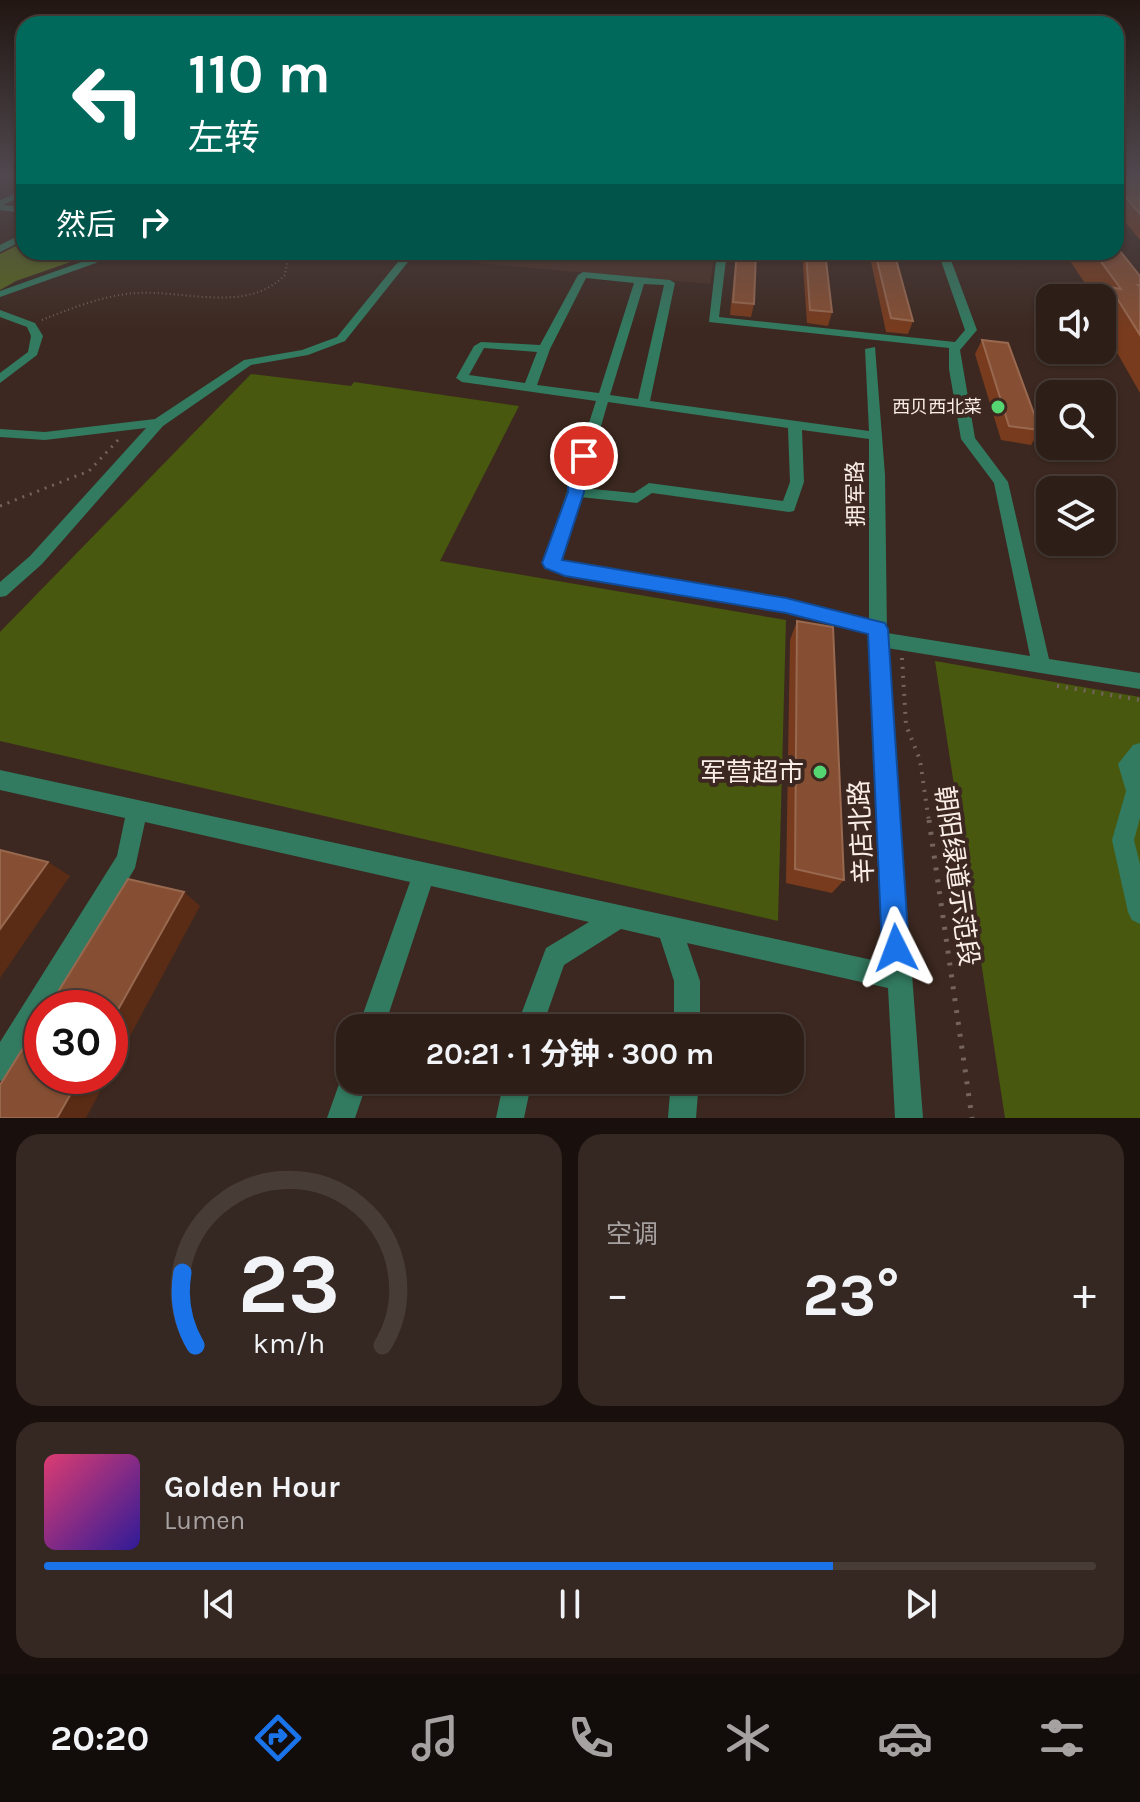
<!DOCTYPE html>
<html lang="zh">
<head>
<meta charset="utf-8">
<style>
	body { margin:0; font-family:Karla,"Noto Sans SC",sans-serif; background:#352721; color:#f1f3f6; height:100vh; display:flex; flex-direction:column; font-size:30px; white-space:nowrap }
	* { box-sizing:border-box; margin:0 }
	p { font-size:26px; color:#a7a2a2 }
	.icon { flex:none; width:44px; height:44px; fill:none; stroke:currentColor; stroke-width:2; stroke-linecap:round; stroke-linejoin:round }
	.map { position:relative; height:1118px; overflow:hidden }
	.details { display:flex; flex-direction:column; gap:16px; padding:16px; background:#19100d; flex:1 }
	.details>* { flex:none }
	.banner { position:absolute; left:16px; top:16px; width:1108px; height:244px; border-radius:24px; box-shadow:0 2px 6px #0004,0 0 0 2px #483c37; background:#00695c; color:#fff; overflow:hidden }
	.fabs { position:absolute; left:1036px; top:284px; display:grid; gap:16px }
	.fabs a { display:grid; place-items:center; width:80px; height:80px; border-radius:16px; background:#2d1e18; box-shadow:0 2px 6px #0004,0 0 0 2px #483c37; font-size:40px }
	.speed { position:absolute; left:24px; top:990px; display:flex; gap:16px; font-size:40px; font-weight:700; text-align:center }
	.speed>* { display:grid; place-content:center; width:104px; height:104px; border-radius:50%; background:#2d1e18; box-shadow:0 2px 6px #0004,0 0 0 2px #483c37; line-height:1 }
	.speed .limit { border:12px solid #d22; background:#fff; color:#111 }
	.pin { position:absolute; display:grid; place-items:center; width:68px; height:68px; color:#fff; margin:-34px; border:4px solid #fff; border-radius:50%; box-shadow:0 2px 8px #0007 }
	.me { position:absolute; width:88px; margin:-44px; rotate:357deg; stroke-linejoin:round; filter:drop-shadow(0 0 6px #0008) }
	.turn { display:flex; align-items:center; gap:28px; height:168px; padding:0 40px; font-size:36px }
	.turn .icon { width:104px; height:104px; stroke-width:2.5 }
	.turn b { display:block; font-size:56px; line-height:68px }
	.then { display:flex; align-items:center; height:76px; padding:0 40px; background:#0003; gap:16px; font-size:30px }
	.big { font-size:60px; font-weight:700; line-height:1.1 }
	.details .card { flex:1; display:flex; flex-direction:column; justify-content:center; gap:12px; min-width:0; padding:0 28px; border-radius:24px; background:#352721 }
	.details .dial { align-items:center; gap:0 }
	.dial svg { height:208px; overflow:visible; fill:none; stroke:#483c37; stroke-width:7; stroke-linecap:round; text-anchor:middle }
	.dial text { fill:#f1f3f6; stroke:none }
	.song { display:flex; align-items:center; gap:24px }
	.cover { width:96px; height:96px; border-radius:12px; background:linear-gradient(135deg,hsl(340 70% 55%),hsl(250 70% 35%)) }
	.played { height:8px; border-radius:4px; background:linear-gradient(90deg,#1a73e8 75%,#483c37 75%) }
	.keys { display:flex; justify-content:space-around; direction:ltr }
	.heat { display:flex; justify-content:space-between; align-items:center; font-size:44px; direction:ltr }
	.details .tiles { flex:1; display:grid; gap:16px; grid-template-columns:1fr 1fr }
	.card:last-child { grid-column:span 2 }
	.trip { position:absolute; left:336px; top:1014px; width:468px; height:80px; border-radius:24px; background:#2d1e18; box-shadow:0 2px 6px #0004,0 0 0 2px #483c37; font-weight:700; line-height:80px; text-align:center }
	.menu { display:flex; height:128px; justify-content:space-around; align-items:center; background:#120c0a; color:#a7a2a2 }
	.menu .icon { width:56px; height:56px }
	.menu .current { color:#1a73e8 }
	.menu b { font-size:36px; color:#f1f3f6 }
	.map>svg:first-child { display:block }
	.built { fill:#4a3025 }
	.green { fill:#48580f }
	.forest { fill:#57681e }
	.lines { fill:none; stroke-linecap:round; stroke-linejoin:round }
	.path-far3 { stroke:#75645c; stroke-width:2; stroke-dasharray:1 3; stroke-linecap:butt }
	.path-far2 { stroke:#75645c; stroke-width:3; stroke-dasharray:2 6; stroke-linecap:butt }
	.path-far1 { stroke:#75645c; stroke-width:4; stroke-dasharray:2 7; stroke-linecap:butt }
	.path { stroke:#75645c; stroke-width:5; stroke-dasharray:3 9; stroke-linecap:butt }
	.minor { fill:#327a60; fill-rule:evenodd }
	.wall { fill:#783b1d }
	.shaded-wall { fill:#5a2c15 }
	.building { fill:#864f33; stroke:#98684f; stroke-width:2 }
	.route { fill:#1a73e8; stroke:#114b97; stroke-width:2 }
	.poi-dot { fill:#56d671; stroke:#3c2820; stroke-width:3 }
	.labels { text-anchor:middle; stroke-width:8; stroke-linejoin:round; paint-order:stroke }
	.far-poi-label { font-size:18px; fill:#fbeee8; stroke:#3c2820; text-anchor:end }
	.street-label { font-size:22px; fill:#fbeee8; stroke:#3c2820 }
	.near-poi-label { font-size:26px; fill:#fbeee8; stroke:#3c2820; text-anchor:end }
	.near-street-label { font-size:26px; fill:#fbeee8; stroke:#3c2820 }
</style>
</head>
<body>
<div class="map">
<svg width="1140" height="1118" viewBox="0 0 1140 1118">
	<rect width="100%" height="100%" fill="#3c2820"/>
	<path class="built" d="M485,252h230l-5,32 -233,-21z"/>
	<g class="green">
		<path d="M251,374l100,12 3,-4 165,24 -79,155 346,59 -8,301 -778,-180v-109z"/>
		<path d="M935,661l205,36v421h-135z"/>
	</g>
	<path class="forest" d="M24,242v10h67l-9,6 -66,23 -16,9v-36z"/>
	<g class="lines">
		<path class="path-far3" d="M42,320c30,-12 62,-25 95,-27 47,-3 110,21 148,-18l4,-23"/>
		<path class="path-far2" d="M0,506l89,-35 30,-32"/>
		<g class="path-far1">
			<path d="M902,658l4,67 14,35 9,62"/>
			<path d="M1057,686l83,14"/>
		</g>
		<path class="path" d="M929,820l43,298"/>
		<g class="minor">
			<path d="M24,190v5l-21,10 21,2v6l-24,-3v-10z"/>
			<path d="M24,233v7l-24,12v-7z"/>
			<path d="M98,252h11l-13,11 -96,34v-6l90,-32z"/>
			<path d="M406,252h10l-71,89 -37,14 -57,10 -88,61 -121,138 -36,32 -6,1v-15l30,-26 116,-128 -101,12 -45,-3v-8l45,3 110,-13 89,-59 58,-10 35,-13z"/>
			<path d="M717,252h10l-8,65 236,25 10,-12 -27,-78h10l29,78 -17,20 15,88 33,44 41,177 91,14v16l-253,-41 36,470h-28l-7,-130 -201,-45 13,38v47h-26v-47l-14,-43 -39,-9 -57,36 -22,63h-26l30,-80 43,-26 -158,-36 -47,142h-26l52,-146 -265,-60 -10,46 -84,140h-9v15l-32,54 -10,4v-39l117,-186 8,-38 -125,-28v-20l886,193 -17,-329 -83,-22 -221,-37 -19,-8 -2,-4 52,-162 -134,-19 -6,-4 18,-32 7,-4 59,3 38,-70 5,-3 87,8 5,3 -25,118 219,30 -4,-82 10,-2 10,128 2,158 143,23 -36,-173 -33,-44 -12,-70v-21l-240,-26zM586,278l48,5 -35,110 -62,-8 13,-36zM644,284l20,1 -26,114 -28,-4zM484,348l53,4 -12,31 -56,-8zM608,402l180,26 2,54 -7,19 -134,-18 -15,10 -51,-5zM802,430l67,9v181l-83,-22 -225,-38 19,-63 57,6 15,-10 137,19 5,-1 10,-29z"/>
			<path d="M0,310l35,13 8,13 -6,19 -37,28v-10l28,-21 3,-16 -4,-9 -27,-10z"/>
			<path d="M1140,743v75l-6,22 6,24v60l-8,-4 -4,-8 -16,-72 14,-49 -8,-27 15,-19z"/>
			<path d="M350,1068v12h18l-13,38h-28l17,-48z"/>
			<path d="M504,1080h28l-8,38h-28z"/>
			<path d="M671,1080h28l-3,38h-28z"/>
		</g>
	</g>
	<g class="wall">
		<path d="M1116,174h24v66l-24,-29z"/>
		<path d="M736,252h20l-2,52 -3,13 -21,-2z"/>
		<path d="M802,252h23l7,60 -4,14 -21,-3z"/>
		<path d="M871,252h23l19,69 -5,13 -22,-2 -16,-75z"/>
		<path d="M1064,252h52l24,24v117l-38,-67v-28h-7z"/>
		<path d="M982,340l58,90 -9,15 -30,-5 -26,-86z"/>
		<path d="M797,621l47,259 -12,13 -46,-10 4,-243z"/>
	</g>
	<g class="shaded-wall">
		<path d="M48,862l22,14 -70,102v-49z"/>
		<path d="M184,892l16,14 -90,167v-49z"/>
		<path d="M81,1076h27l-22,42h-29z"/>
	</g>
	<g class="building">
		<path d="M1116,174h20l4,2v38l-24,-28z"/>
		<path d="M1116,246l24,30v9h-2l2,2v48l-30,-48 11,2 -27,-37h22z"/>
		<path d="M737,252h19l-2,52 -21,-2z"/>
		<path d="M806,252h19l7,60 -22,-2z"/>
		<path d="M875,252h19l19,69 -22,-3z"/>
		<path d="M982,340l26,3 32,87 -31,-4z"/>
		<path d="M797,621l36,6 11,253 -49,-11z"/>
		<path d="M0,850l48,12 -48,67z"/>
		<path d="M128,879l56,13 -74,132v-16h-62z"/>
		<path d="M42,1018v58h39l-24,42h-57v-33z"/>
	</g>
	<linearGradient id="sky" x2="0" y2="1"><stop stop-color="#211612"/><stop offset="0.53" stop-color="#50484e"/><stop offset="1" stop-color="#50484e" stop-opacity="0"/></linearGradient>
	<rect width="1140" height="331" fill="url(#sky)"/>
	<path class="route" d="M584,451l8,5 -8,28v8l-22,68 224,38 99,25 3,6 21,319 -4,10 -9,4 -10,-4 -4,-10 -14,-314 -82,-21 -221,-37 -20,-8 -3,-5 26,-71c-1,-13 4,-37 16,-41z"/>
	<g class="poi-dot">
		<circle cx="998" cy="407" r="8"/>
		<circle cx="820" cy="772" r="8"/>
	</g>
	<g class="labels">
		<g class="far-poi-label">
			<text x="982" y="413">西贝西北菜</text>
		</g>
		<g class="street-label">
			<text transform="translate(855 494) rotate(-91)" y="8">拥军路</text>
		</g>
		<g class="near-poi-label">
			<text x="804" y="781">军营超市</text>
		</g>
		<g class="near-street-label">
			<text transform="translate(861 832) rotate(-93)" y="9">辛店北路</text>
			<text transform="translate(957 876) rotate(82)" y="9">朝阳绿道示范段</text>
		</g>
	</g>
</svg>
<div class="fabs">
<a><svg class="icon" aria-label="sound" viewBox="0 0 24 24"><path d="M4 9h4l5-4v14l-5-4H4zM17 9q2 3 0 6"/></svg></a>
<a><svg class="icon" aria-label="search" viewBox="0 0 24 24"><circle cx="10" cy="10" r="6"/><path d="M15 15l6 6"/></svg></a>
<a><svg class="icon" aria-label="layers" viewBox="0 0 24 24"><path d="M12 4l9 5-9 5-9-5zM3 14l9 5 9-5"/></svg></a>
</div>
<div class="speed"><div class="limit">30</div></div>
<div class="pin" style="left:584px;top:456px;background:#d93025"><svg class="icon" aria-label="arrive" viewBox="0 0 24 24"><path d="M6 21V4h12l-3 4 3 4H6"/></svg></div>
<svg class="me" style="left:896px;top:948px" viewBox="-20 -20 40 40"><path d="M0-17L14 15 0 8-14 15z" fill="#1a73e8" stroke="#fff" stroke-width="4"/></svg>
<div class="trip">20:21 · 1 分钟 · 300 m</div>
<div class="banner">
<div class="turn"><svg class="icon" aria-label="left" viewBox="0 0 24 24"><path d="M17 20v-9H6M10 6l-5 5 5 5"/></svg><div><b>110 m</b>左转</div></div>
<div class="then">然后<svg class="icon" aria-label="right" viewBox="0 0 24 24"><path d="M7 20v-9h11M14 6l5 5-5 5"/></svg></div>
</div>
</div>
<section class="details">
<div class="tiles">
<div class="card dial"><svg viewBox="0 0 100 80">
<path d="M14 69A42 42 0 1 1 86 69"/>
<path d="M14 69A42 42 0 0 1 9 41" stroke="#1a73e8"/>
<text x="50" y="56" font-size="32" font-weight="700">23</text>
<text x="50" y="72" font-size="11">km/h</text>
</svg></div>
<div class="card"><p>空调</p>
<div class="heat"><a>−</a><b class="big">23°</b><a>+</a></div>
</div>
<div class="card">
<div class="song"><i class="cover"></i><div><b>Golden Hour</b><p>Lumen</p></div></div>
<div class="played"></div>
<div class="keys"><svg class="icon" aria-label="previous" viewBox="0 0 24 24"><path d="M18 5L8 12l10 7zM5 5v14"/></svg><svg class="icon" aria-label="pause" viewBox="0 0 24 24"><path d="M8 5v14M16 5v14"/></svg><svg class="icon" aria-label="next" viewBox="0 0 24 24"><path d="M6 5l10 7-10 7zM19 5v14"/></svg></div>
</div>
</div>
</section>
<nav class="menu">
<b>20:20</b>
<svg class="icon current" aria-label="directions" viewBox="0 0 24 24"><path d="M12 3l9 9-9 9-9-9zM9 14v-3h6M13 9l2 2-2 2"/></svg>
<svg class="icon" aria-label="music" viewBox="0 0 24 24"><path d="M9 18V5l10-2v13"/><circle cx="6" cy="18" r="3"/><circle cx="16" cy="16" r="3"/></svg>
<svg class="icon" aria-label="phone" viewBox="0 0 24 24"><path d="M5 4h4l2 5-3 2q2 4 5 5l2-3 5 2v4C11 20 4 13 5 4z"/></svg>
<svg class="icon" aria-label="climate" viewBox="0 0 24 24"><path d="M12 3v18M4 7l16 10M4 17L20 7"/></svg>
<svg class="icon" aria-label="car" viewBox="0 0 24 24"><path d="M5 17H2v-5l4-1 3-4h7l3 4 3 1v5h-3M9 17h6M6 11h13"/><circle cx="7" cy="17" r="2"/><circle cx="17" cy="17" r="2"/></svg>
<svg class="icon" aria-label="filters" viewBox="0 0 24 24"><path d="M4 7h16M4 17h16"/><circle cx="9" cy="7" r="2"/><circle cx="15" cy="17" r="2"/></svg>
</nav>
</body>
</html>
